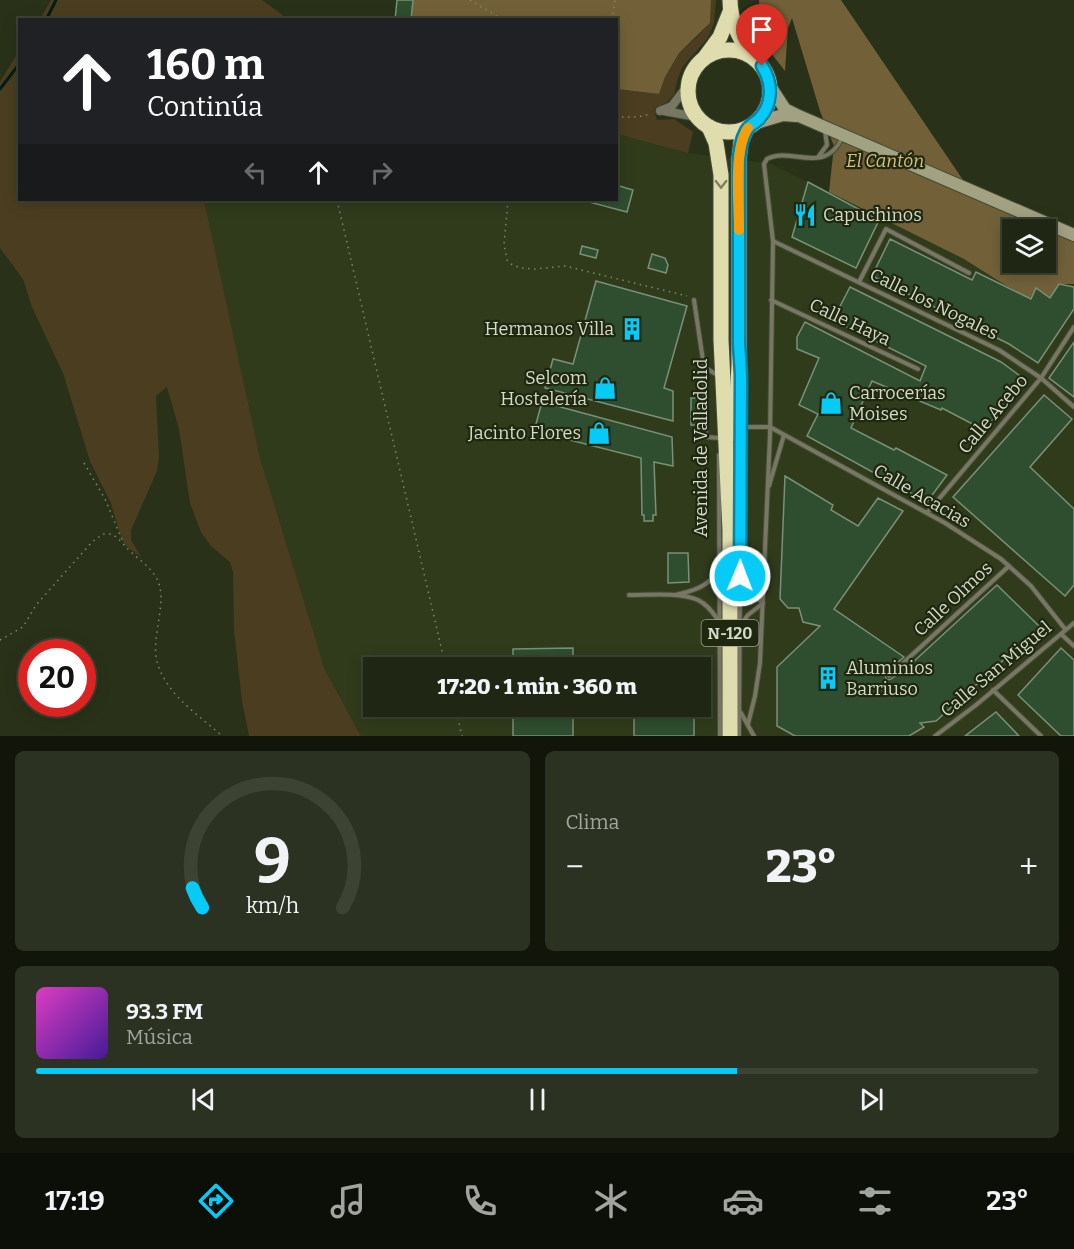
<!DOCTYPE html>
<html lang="es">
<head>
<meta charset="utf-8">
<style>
	body { margin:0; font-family:Bitter,serif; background:#2c3221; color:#f1f3f6; height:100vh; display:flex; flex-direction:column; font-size:22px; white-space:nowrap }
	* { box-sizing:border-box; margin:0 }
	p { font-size:20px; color:#a1a5a0 }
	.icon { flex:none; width:33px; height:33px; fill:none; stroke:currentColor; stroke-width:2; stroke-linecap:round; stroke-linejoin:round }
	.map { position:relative; height:736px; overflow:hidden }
	.panel { display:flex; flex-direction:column; gap:15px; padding:15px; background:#11150a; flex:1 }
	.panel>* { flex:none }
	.banner { position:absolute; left:18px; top:18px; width:600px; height:183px; border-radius:0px; box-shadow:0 3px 15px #0003,0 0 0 2px #3c4333; background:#202124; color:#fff; overflow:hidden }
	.tools { position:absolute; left:1002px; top:219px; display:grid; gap:12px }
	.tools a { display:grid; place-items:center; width:54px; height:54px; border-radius:0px; background:#1f2613; box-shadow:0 3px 15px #0003,0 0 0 2px #3c4333; font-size:30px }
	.speed { position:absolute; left:18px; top:639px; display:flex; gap:12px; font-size:30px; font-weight:700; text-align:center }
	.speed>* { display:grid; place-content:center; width:78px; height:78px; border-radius:50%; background:#1f2613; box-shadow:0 3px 15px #0003,0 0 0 2px #3c4333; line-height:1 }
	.speed .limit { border:9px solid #d22; background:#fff; color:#111 }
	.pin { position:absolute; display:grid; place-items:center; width:51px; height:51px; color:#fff; margin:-62px -26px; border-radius:50% 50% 50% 0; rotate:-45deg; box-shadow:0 0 6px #0007 }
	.pin .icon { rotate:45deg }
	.me { position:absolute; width:66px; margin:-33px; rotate:1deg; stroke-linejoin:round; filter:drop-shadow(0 0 4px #0008) }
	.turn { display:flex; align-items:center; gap:21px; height:126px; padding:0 30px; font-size:27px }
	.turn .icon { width:78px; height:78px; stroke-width:2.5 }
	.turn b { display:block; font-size:42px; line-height:51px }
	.lanes { display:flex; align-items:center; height:57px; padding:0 30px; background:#0003; justify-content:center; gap:30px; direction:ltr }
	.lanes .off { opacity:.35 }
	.big { font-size:45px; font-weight:800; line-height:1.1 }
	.panel .widget { flex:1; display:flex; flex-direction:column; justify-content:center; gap:9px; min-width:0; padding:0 21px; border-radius:9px; background:#2c3221 }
	.panel .dial { align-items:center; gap:0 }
	.dial svg { height:156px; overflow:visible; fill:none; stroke:#3c4333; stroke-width:7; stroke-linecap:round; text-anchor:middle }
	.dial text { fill:#f1f3f6; stroke:none }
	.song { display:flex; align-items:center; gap:18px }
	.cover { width:72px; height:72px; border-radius:9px; background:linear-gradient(135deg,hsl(310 70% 55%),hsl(260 70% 35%)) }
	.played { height:6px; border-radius:3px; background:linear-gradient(90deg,#06cbf9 70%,#3c4333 70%) }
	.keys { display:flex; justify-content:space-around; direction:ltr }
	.heat { display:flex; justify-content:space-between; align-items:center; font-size:33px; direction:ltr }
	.panel .tiles { flex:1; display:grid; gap:15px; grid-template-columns:1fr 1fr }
	.widget:last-child { grid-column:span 2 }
	.trip { position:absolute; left:363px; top:657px; width:348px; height:60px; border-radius:0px; background:#1f2613; box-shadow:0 3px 15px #0003,0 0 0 2px #3c4333; font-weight:800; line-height:60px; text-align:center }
	.dock { display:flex; height:96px; justify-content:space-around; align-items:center; background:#0c0f08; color:#a1a5a0 }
	.dock .icon { width:42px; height:42px }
	.dock .active { color:#06cbf9 }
	.dock b { font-size:27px; color:#f1f3f6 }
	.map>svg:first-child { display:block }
	.built { fill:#303b1c; fill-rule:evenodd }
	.green { fill:#4b3e20 }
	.forest { fill:#726138; fill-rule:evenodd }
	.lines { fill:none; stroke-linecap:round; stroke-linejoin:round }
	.stream { stroke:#002013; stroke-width:3 }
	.building { fill:#2f4e2f; stroke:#799179; stroke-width:1.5 }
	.lane-casing { stroke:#444d35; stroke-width:6 }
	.street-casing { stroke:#444d35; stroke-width:10 }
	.secondary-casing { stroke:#444d35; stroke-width:14 }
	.highway-casing { stroke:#444d35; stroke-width:17 }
	.path { stroke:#7f8672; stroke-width:1.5; stroke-dasharray:1.5 4.5; stroke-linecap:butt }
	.lane { stroke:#787764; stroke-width:4 }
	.street { stroke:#787764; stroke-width:8 }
	.secondary { stroke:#a2a182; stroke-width:12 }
	.highway { stroke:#dfddae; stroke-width:15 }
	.oneway { stroke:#7f825e }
	.route-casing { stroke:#0484a2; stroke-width:15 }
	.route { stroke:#06cbf9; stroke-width:10 }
	.slow { stroke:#f59e0b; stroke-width:10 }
	.labels { text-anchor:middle; stroke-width:4.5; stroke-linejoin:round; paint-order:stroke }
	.shield { fill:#1f280f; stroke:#9ea593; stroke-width:1.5 }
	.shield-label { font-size:16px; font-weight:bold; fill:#d4dacb }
	.park-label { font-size:18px; font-style:italic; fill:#dbbe7a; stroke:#1f280f }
	.poi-label { font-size:18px; fill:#d4dacb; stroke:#1f280f; text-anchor:start }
	.street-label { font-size:18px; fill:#d4dacb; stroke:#1f280f }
</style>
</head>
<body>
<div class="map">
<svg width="1074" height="736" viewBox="0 0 1074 736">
	<rect width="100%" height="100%" fill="#293219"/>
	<path class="built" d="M617,134l71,19 83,11 193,95 41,26 26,14 5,-11 38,-4v452h-713l-36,-66 -65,-212 -56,-258h412zM374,668h326v38h-326z"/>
	<g class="green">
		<path d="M51,0h211l26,19h-248z"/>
		<path d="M711,0h5l-2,23 -6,15 -25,28 -5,12 -4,16 -7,8 -13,7 3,11 17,-1 19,13 -5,21 -71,-19 -1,-45 43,5 6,-17 14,-24 18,-16 13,-14z"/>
		<path d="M19,51l1,149h184l56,258 65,212 36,66h-112l-7,-35 -8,-71 -1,-58 -3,-10 -19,-16 -10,-14 -11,-29 -11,-74 -12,-42 -11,9 3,61 -2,14 -26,59v10l10,17 -15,-11 -5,-9 -10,-34 -21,-42 -27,-88 -31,-66 -9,-28 -23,-31v-166z"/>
	</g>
	<g class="forest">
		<path d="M413,0h298l-1,23 -31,30 -14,24 -6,17 -42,-5 -1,-69 -205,-1z"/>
		<path d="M759,0h82l124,183 109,45v56h-14l-10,14 -14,-9 -5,10 -26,-14 -41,-26 -135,-67 5,-46 -14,-35 -28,-93 -4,10 -3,43 -25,-32zM1012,230h34v32h-34z"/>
	</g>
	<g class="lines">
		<g class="stream">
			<path d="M46,20l10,-20"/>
			<path d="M0,89l20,-26"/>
		</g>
	</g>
	<g class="building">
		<path d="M397,0h16l-2,20h-16z"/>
		<path d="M808,182l71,38 -23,48 -64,-31z"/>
		<path d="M616,185l17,5 -6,22 -38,-10v-2h27z"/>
		<path d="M890,239l82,41 4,-8 55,27 5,-11 14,10 9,-14 15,3v22l-36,54 -29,-19 -137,-68z"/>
		<path d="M582,246l16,4 -2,8 -16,-4z"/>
		<path d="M652,254l13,4 3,7 -2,8 -18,-5z"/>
		<path d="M596,281l91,25 -23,82 9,3v30l-128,-33 8,-29 20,5z"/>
		<path d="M850,287l151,75 26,19 -43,49 -42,-22 -1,2 -69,-29 -21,47 43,22 2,-2 51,27 -20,27 -120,-66 11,-22 -19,-9 20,-47 -22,-9v-12l8,-15 115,59 6,-15 -93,-46z"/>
		<path d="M1074,342v55l-25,-19z"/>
		<path d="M1044,395l28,24 -42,48 44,42v76l-9,11 -112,-99z"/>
		<rect x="691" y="398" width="8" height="27"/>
		<path d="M542,402l130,35 1,29 -19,-4 2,53h-3v6h-9v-6h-2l-1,-57 -107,-27z"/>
		<path d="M785,476l48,29 -2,5 27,16 20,-28 25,13 -69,98 70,48 -18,16 -1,3 2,4 4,-1 21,-16 85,-78 43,42 -104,94 -16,2 4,4 -15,9h-114l-18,-10v-59l43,-41 -17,-4 -4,-14h-11l-8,-9z"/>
		<path d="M668,553h20l1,29 -21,1z"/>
		<path d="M573,648v20h-60v-19z"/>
		<path d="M1061,648l13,12v76h-13l-43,-41z"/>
		<rect x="513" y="706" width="60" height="30"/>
		<rect x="634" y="706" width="60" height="30"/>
		<path d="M996,712l23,24h-54z"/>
	</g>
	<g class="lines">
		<g class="lane-casing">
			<g id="lane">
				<path d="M819,156l8,-11 -2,-14"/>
				<path d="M773,241l226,109 42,28 33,29"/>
				<path d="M859,282l27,-53 83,44"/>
				<path d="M694,300l10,67 15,9"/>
				<path d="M771,300l147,69"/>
				<path d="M704,368l2,69 13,1"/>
				<path d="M741,427h29l175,96 56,36 30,27 34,43"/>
				<path d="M719,455l1,281"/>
				<path d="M769,486l15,-51"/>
				<path d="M927,513l114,-135 33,-51"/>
				<path d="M629,595c20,0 51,-3 69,5 9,4 15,13 21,21"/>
				<path d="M675,595c18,-4 32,-8 44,-24"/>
				<path d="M740,626l8,-11 15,-12 -10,-8 -13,-18"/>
				<path d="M1061,634l13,12"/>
				<path d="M889,676l120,-110"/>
				<path d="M993,690l48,46"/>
				<path d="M741,713l13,23"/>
				<path d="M748,724l7,-28 5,-33 10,-228 3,-194 -9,-77 3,-5c24,-13 57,17 75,-21"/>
				<path d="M739,736l2,-302"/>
				<path d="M935,736l41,-31 98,-82"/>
			</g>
		</g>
		<g class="street-casing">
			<g id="street">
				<path d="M660,111l12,-5 16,-21"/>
				<path d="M664,111l33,6"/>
			</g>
		</g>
		<g class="secondary-casing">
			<g id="secondary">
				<path d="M770,86l15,23 14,7 275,119"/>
				<path d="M753,124l30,-9 13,1"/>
			</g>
		</g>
		<g class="highway-casing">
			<g id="highway">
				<path d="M730,0c0,21 10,38 20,55"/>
				<circle cx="729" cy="91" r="41"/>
				<path d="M706,56l14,-19 10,-25"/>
				<path d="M709,127l7,16 5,32v165l9,190v206"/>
				<path d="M735,434l4,-69v-206l2,-17 6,-14"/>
			</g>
		</g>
		<g class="path">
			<path d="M470,0l33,20"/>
			<path d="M612,20l3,-20"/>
			<path d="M616,117h21l14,-3"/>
			<path d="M337,200l109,468"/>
			<path d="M508,200l-4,44 3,16 4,4 10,4 14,1 30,-3 122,30"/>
			<path d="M84,463l21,36 18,43"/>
			<path d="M0,640l23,-13 13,-22 56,-63 11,-8h9c8,5 13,13 20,19 9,8 19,15 25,26 12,24 -8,59 1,86 11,32 41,50 64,71"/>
			<path d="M455,706l7,30"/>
		</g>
		<use href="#lane" class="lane"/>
		<use href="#street" class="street"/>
		<use href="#secondary" class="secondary"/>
		<use href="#highway" class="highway"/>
	</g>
	<defs><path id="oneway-chevron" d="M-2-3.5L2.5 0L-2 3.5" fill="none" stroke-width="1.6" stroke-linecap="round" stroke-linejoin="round" transform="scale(1.5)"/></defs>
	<use class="oneway" href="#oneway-chevron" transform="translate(721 184) rotate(90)"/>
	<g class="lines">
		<g class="route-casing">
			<path id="route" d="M740,576l1,-201 -2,-31v-185c1,-10 2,-19 7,-28 2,-5 9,-8 13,-12 14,-15 14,-36 3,-53"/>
		</g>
		<use href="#route" class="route"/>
		<path class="slow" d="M739,230c0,-28 -6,-80 9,-102"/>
	</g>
	<defs>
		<g id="restaurant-bare" transform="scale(1.8)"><path d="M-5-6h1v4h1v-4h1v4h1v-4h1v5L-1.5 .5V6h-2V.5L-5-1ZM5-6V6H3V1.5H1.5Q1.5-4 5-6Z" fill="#06cbf9" stroke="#1f280f" stroke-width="2.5" paint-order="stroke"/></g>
		<g id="building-bare" transform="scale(1.8)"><path d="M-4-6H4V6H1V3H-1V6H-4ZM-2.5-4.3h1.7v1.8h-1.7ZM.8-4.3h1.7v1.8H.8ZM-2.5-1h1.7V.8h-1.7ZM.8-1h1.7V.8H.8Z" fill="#06cbf9" stroke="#1f280f" stroke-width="2.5" paint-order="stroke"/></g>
		<g id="shop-bare" transform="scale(1.8)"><path d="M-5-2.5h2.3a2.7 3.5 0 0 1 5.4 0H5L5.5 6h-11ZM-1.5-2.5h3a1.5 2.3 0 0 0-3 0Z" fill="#06cbf9" stroke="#1f280f" stroke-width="2.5" paint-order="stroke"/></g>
	</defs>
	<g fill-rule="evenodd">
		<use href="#restaurant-bare" x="805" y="215"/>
		<use href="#building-bare" x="632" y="329"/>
		<use href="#shop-bare" x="605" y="388"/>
		<use href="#shop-bare" x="831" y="403"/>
		<use href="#shop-bare" x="599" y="433"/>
		<use href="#building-bare" x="828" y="678"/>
	</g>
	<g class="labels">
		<rect class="shield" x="701.5" y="620" width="57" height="26" rx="4.5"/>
		<g class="shield-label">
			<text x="730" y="639">N-120</text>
		</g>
		<g class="park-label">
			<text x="885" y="167">El Cantón</text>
		</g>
		<g class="poi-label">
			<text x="823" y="221">Capuchinos</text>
			<text x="614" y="335" text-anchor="end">Hermanos Villa</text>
			<text x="587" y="384" text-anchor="end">Selcom<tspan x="587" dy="21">Hostelería</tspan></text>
			<text x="849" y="399">Carrocerías<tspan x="849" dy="21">Moises</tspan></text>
			<text x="581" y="439" text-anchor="end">Jacinto Flores</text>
			<text x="846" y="674">Aluminios<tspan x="846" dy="21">Barriuso</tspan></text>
		</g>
		<g class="street-label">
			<text transform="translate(934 304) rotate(26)" y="6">Calle los Nogales</text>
			<text transform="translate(850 322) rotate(25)" y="6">Calle Haya</text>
			<text transform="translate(993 414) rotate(-50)" y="6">Calle Acebo</text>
			<text transform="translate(701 448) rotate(-90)" y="6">Avenida de Valladolid</text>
			<text transform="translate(922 496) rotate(30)" y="6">Calle Acacias</text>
			<text transform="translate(953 599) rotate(-43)" y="6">Calle Olmos</text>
			<text transform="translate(996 669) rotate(-40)" y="6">Calle San Miguel</text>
		</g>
	</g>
</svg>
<div class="tools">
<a><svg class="icon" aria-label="layers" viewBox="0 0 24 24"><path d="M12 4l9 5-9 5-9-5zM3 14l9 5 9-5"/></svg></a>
</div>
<div class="speed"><div class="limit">20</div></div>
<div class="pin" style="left:762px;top:66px;background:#d93025"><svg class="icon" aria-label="arrive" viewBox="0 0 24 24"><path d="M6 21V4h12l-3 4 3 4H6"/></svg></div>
<svg class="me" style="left:740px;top:576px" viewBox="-20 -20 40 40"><circle r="17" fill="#06cbf9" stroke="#fff" stroke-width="3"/><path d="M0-11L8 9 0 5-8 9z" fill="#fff"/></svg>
<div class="trip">17:20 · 1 min · 360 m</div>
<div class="banner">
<div class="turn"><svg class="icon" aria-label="ahead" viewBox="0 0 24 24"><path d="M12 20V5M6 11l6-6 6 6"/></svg><div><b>160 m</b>Continúa</div></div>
<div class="lanes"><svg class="icon off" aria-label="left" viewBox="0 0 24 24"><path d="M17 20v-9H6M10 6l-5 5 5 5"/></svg><svg class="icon" aria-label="ahead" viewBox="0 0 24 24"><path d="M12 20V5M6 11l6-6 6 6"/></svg><svg class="icon off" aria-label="right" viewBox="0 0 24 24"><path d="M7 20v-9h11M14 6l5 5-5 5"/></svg></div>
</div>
</div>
<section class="panel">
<div class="tiles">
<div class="widget dial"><svg viewBox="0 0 100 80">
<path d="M14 69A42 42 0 1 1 86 69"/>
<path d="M14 69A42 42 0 0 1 9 59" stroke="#06cbf9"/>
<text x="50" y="56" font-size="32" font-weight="700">9</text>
<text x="50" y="72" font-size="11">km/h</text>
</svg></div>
<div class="widget"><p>Clima</p>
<div class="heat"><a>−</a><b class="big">23°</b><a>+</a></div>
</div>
<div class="widget">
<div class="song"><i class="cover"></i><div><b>93.3 FM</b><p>Música</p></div></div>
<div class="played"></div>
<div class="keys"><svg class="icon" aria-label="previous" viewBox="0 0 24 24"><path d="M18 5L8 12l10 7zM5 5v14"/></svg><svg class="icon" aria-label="pause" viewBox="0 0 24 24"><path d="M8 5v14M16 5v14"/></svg><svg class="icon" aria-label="next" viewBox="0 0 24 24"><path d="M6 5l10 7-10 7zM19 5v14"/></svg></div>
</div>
</div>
</section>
<nav class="dock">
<b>17:19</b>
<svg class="icon active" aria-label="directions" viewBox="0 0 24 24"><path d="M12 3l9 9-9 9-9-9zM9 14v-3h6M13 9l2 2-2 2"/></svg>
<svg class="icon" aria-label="music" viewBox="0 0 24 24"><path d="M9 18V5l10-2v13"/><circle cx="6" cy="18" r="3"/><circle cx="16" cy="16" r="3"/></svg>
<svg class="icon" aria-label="phone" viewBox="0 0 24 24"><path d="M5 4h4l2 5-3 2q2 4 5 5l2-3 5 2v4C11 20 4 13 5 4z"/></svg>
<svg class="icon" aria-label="climate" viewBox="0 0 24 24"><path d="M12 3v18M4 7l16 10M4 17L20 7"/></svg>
<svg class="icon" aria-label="car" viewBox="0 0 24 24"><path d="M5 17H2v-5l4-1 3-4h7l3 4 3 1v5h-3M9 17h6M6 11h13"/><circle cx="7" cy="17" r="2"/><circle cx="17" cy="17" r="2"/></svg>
<svg class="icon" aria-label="filters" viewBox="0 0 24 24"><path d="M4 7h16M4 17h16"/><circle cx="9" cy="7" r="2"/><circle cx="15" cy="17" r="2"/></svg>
<b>23°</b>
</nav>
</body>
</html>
